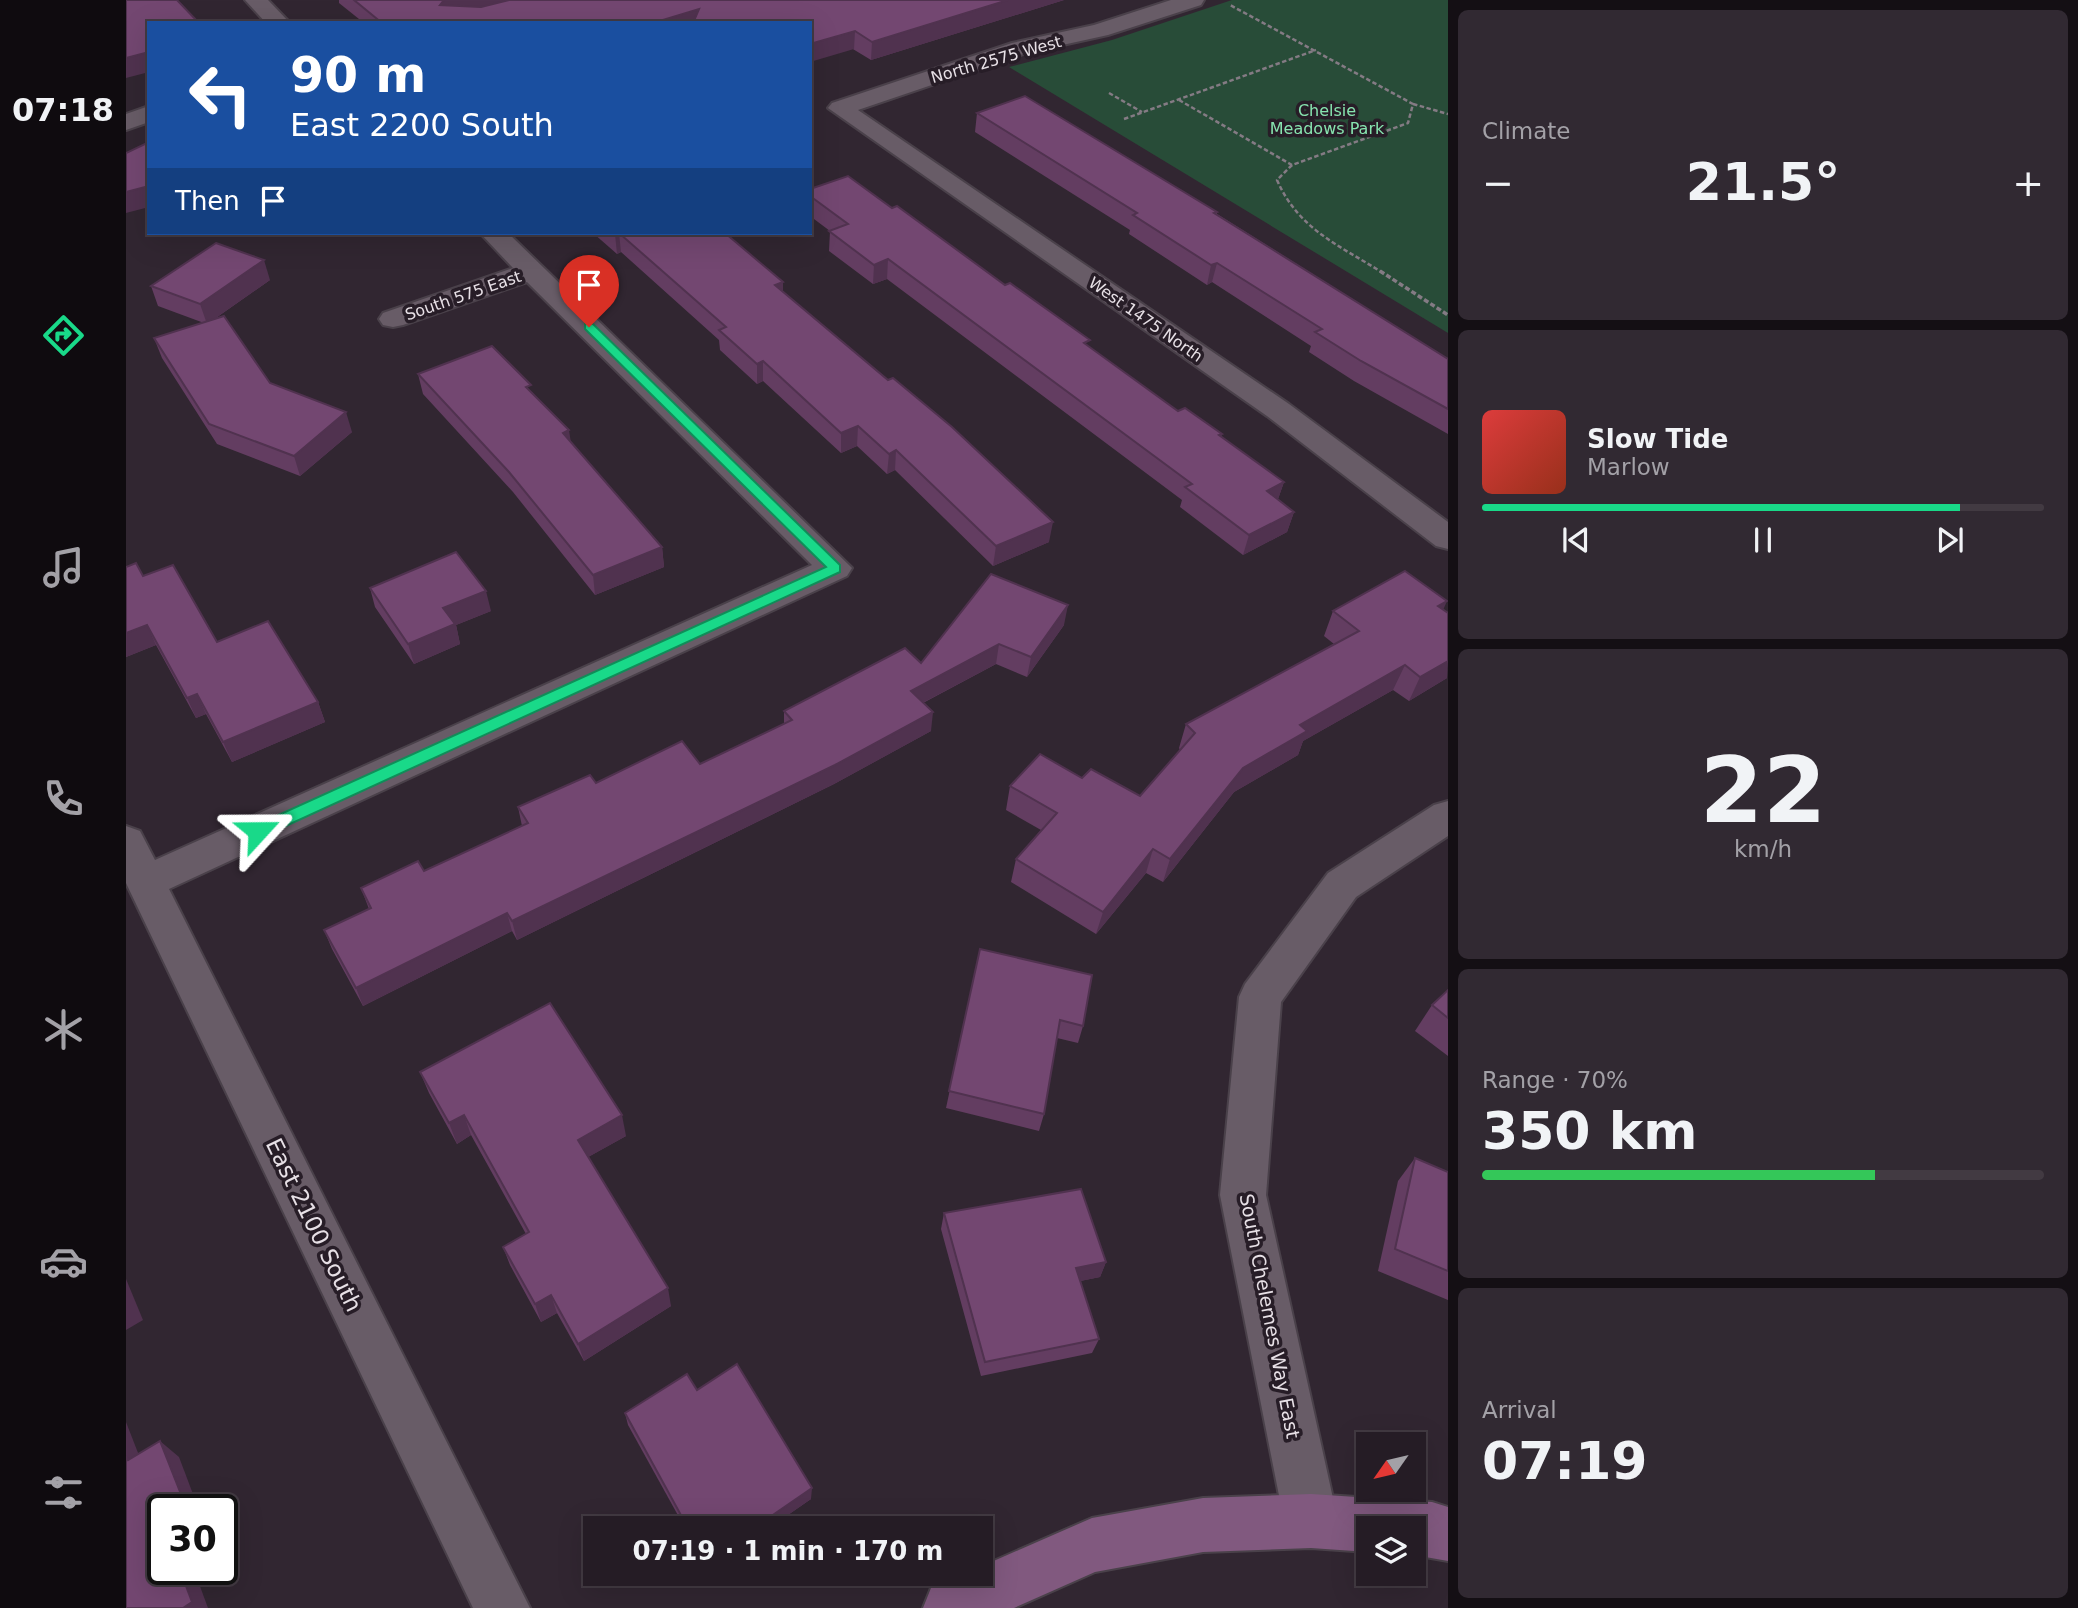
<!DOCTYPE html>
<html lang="en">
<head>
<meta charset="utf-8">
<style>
	body { margin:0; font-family:"DejaVu Sans",sans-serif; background:#312932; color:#f1f3f6; height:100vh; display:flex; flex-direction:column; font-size:26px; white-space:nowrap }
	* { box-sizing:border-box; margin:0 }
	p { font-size:23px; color:#a3a1a7 }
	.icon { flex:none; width:38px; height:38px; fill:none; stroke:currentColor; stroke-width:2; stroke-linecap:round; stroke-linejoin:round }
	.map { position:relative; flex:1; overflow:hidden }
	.panel { display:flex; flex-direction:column; gap:10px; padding:10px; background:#140f14; width:630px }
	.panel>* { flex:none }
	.guide { position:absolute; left:21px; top:21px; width:665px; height:214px; border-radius:0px; box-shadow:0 7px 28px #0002,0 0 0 2px #423a42; background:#1a4fa0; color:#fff; overflow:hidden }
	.needle { width:46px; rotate:236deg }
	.buttons { position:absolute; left:1230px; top:1432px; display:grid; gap:14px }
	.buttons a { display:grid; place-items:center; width:70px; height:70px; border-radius:0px; background:#251c25; box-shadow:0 7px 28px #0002,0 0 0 2px #423a42; font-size:35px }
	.speed { position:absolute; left:21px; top:1494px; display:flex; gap:14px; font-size:35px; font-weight:700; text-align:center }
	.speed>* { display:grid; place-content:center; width:91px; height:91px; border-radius:50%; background:#251c25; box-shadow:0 7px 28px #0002,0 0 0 2px #423a42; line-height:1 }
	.speed .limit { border:4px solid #111; border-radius:10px; background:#fff; color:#111 }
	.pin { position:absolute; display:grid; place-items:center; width:60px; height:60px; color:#fff; margin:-72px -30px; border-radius:50% 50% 50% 0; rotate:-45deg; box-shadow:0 0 7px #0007 }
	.pin .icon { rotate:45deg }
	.me { position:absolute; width:77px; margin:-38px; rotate:66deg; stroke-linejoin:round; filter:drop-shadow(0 0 5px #0008) }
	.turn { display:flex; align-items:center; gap:24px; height:147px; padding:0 28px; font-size:32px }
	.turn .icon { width:91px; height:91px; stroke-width:2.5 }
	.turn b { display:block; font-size:49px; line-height:60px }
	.then { display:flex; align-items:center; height:66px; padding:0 28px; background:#0003; gap:14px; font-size:26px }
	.big { font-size:52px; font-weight:600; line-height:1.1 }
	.panel .tile { flex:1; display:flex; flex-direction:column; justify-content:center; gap:10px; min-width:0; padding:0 24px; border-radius:10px; background:#312932 }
	.panel .dial { align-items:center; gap:0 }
	.dial b { font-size:91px; line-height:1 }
	.song { display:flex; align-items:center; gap:21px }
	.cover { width:84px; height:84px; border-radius:10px; background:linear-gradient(135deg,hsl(0 70% 55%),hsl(10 70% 35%)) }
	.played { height:7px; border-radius:4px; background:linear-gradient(90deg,#19d989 85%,#423a42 85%) }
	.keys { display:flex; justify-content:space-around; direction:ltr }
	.heat { display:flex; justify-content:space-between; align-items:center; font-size:38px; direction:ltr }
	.charge { height:10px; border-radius:5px; background:linear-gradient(90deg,#34c759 70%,#423a42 0) }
	.trip { position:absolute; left:457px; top:1516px; width:410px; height:70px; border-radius:0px; background:#251c25; box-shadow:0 7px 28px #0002,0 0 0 2px #423a42; font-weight:600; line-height:70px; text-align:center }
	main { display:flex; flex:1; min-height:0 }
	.tabs { display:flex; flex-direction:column; width:126px; justify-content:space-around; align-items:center; background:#0f0b0f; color:#a3a1a7 }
	.tabs .icon { width:49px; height:49px }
	.tabs .selected { color:#19d989 }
	.tabs b { font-size:32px; color:#f1f3f6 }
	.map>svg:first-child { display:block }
	.green { fill:#284c38 }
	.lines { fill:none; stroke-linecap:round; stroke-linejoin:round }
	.street-casing { stroke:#4a414a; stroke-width:4 }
	.secondary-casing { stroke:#4a414a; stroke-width:4 }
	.path-far1 { stroke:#847b84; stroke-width:2.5; stroke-dasharray:4.5 2.5; stroke-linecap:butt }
	.path { stroke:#847b84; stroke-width:3.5; stroke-dasharray:5 2.5; stroke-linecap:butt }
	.street { fill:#685c67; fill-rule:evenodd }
	.secondary { fill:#81597f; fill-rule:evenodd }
	.wall { fill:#633d61 }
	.shaded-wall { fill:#50324f }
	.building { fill:#734771; stroke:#50324f; stroke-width:2 }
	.route { fill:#19d989; stroke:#108d59; stroke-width:2 }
	.labels { text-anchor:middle; stroke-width:7; stroke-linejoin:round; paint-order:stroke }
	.far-street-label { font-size:16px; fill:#e7e0e6; stroke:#271d27 }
	.far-park-label { font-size:16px; fill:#87e4af; stroke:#271d27 }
	.street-label { font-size:19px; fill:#e7e0e6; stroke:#271d27 }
	.near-street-label { font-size:23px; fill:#e7e0e6; stroke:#271d27 }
</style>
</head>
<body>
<main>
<nav class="tabs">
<b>07:18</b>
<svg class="icon selected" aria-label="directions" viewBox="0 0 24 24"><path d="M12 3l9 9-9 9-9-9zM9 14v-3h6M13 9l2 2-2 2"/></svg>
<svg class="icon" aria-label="music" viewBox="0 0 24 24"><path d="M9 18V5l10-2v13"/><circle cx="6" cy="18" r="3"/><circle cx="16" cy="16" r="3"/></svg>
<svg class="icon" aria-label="phone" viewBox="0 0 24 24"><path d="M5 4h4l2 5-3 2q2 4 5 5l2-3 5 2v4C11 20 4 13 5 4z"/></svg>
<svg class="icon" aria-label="climate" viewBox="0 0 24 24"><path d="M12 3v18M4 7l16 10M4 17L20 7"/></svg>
<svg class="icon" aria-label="car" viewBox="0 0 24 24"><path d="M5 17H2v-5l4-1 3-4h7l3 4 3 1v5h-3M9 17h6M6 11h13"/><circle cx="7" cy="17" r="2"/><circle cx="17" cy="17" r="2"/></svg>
<svg class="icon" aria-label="filters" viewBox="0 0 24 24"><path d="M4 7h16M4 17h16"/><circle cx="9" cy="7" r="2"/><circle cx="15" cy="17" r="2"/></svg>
</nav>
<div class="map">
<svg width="1322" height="1608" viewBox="0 0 1322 1608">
	<rect width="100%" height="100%" fill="#312631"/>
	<path class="green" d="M1106,0h216v333l-439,-266 103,-27z"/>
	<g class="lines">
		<g class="street-casing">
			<g id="street">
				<path d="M119,0h23l22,23h-24z"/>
				<path d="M1045,0h33l-3,5 -93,30 -82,18 -168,57 431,294 159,118v27l-12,-3 -169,-130 -439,-308 4,-5 180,-60 82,-18z"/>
				<path d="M23,106v16l-23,8v-16z"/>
				<path d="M354,233h28l344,335 -5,8 -678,313 361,719h-57l-347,-725v-57l14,5 15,29 657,-295 -285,-283 -124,43 -10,2 -10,-2 -4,-6 4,-6 130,-45z"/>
				<path d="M1322,801v35l-92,61 -75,105 -15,193 72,326 -8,19 -19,8 -19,-8 -8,-19 -64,-326 19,-198 6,-13 83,-111 106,-68z"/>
			</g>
		</g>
		<g class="secondary-casing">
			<path id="secondary" d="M1185,1494l121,8 16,5v54l-34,-6v-27h-46v24l-57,-4 -108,4 -108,20 -81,36h-91l8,-20 35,-15h14v-6l112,-49 111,-20z"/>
		</g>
		<g class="path-far1">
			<path d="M983,93l33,19"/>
			<path d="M1053,100l113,65 116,-42 5,-19 -183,-99"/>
			<path d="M1287,104l35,10"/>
			<path d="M998,119l192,-69"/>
			<path d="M1166,165l-15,15c22,50 62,65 106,93"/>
		</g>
		<path class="path" d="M1254,271l68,44"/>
		<use href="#street" class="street"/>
		<use href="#secondary" class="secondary"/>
	</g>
	<g class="wall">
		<path d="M213,0h168l-28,7 585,-7 -193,60 -61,-37h-446l-25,-20z"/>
		<path d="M851,113l240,99v2l231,145v75l-94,-53 -45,-29 2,-6 -99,-64 -5,3 -78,-51 1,-4 -155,-98z"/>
		<path d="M684,189l82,19 197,139 89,64 44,23 -1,3 63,45 -6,17 16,13 -7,20 -44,23 -63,-48 2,-7 -295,-221 -14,5 -44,-33 1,-20 -20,-15z"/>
		<path d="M467,233h132l58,58 266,251 -56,24 -98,-96 -8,4 -30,-28 -16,7 -78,-72 -6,3 -37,-34 -1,-10 -98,-88 -4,2z"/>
		<path d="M144,280l-57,40 57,63 82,49 -52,44 -83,-32 -55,-86 -8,-20 50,-15 -46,-17 -7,-20z"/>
		<path d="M292,374l114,18 39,50 91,105 2,20 -69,28 -82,-103 -90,-98z"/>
		<path d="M0,567l17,9 74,66 101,60 7,20 -93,40 -26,-48 -10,4 -40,-73 -30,12z"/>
		<path d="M244,588l121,23 -35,14 4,19 -46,20 -39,-57z"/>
		<path d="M1317,610l4,68 -38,23 -16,-11 -90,51 -5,14 -64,37 -71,90 -17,-9 -50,61 -85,-52 5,-23 25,-29 -35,-20 4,-24 72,-8 58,18 40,-46 -1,-2 7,-24 148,-80 -10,-8 9,-25z"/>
		<path d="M938,625l-37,52 -31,-13 -73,39 8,28 -97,53 -317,156 -5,-9 -149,75 -31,-57 -8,-19 45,-21 -8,-21 63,-17 98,-45 -4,-19 78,-24 104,-19 84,-40v-13l137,-48z"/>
		<path d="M854,949l103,77 -5,17 -21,-5 -13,76 -5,17 -93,-23z"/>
		<path d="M1322,990v66l-33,-25 17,-26z"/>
		<path d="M294,1072l206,64 -38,21 83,149 -87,55 -27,-48 -16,9 -31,-57 -7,-18 23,-13 -55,-99 -14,9 -28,-51z"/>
		<path d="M1289,1158l33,14v128l-70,-29 20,-90z"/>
		<path d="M818,1213l162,49 -6,15 -20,4 19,58 -7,14 -111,23 -40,-147z"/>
		<path d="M571,1390l114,109 -42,29h-84l-57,-103 -3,-12z"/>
	</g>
	<g class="shaded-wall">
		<path d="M318,0h63l-59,15 -8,-10z"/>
		<path d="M882,0h56l-193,60 1,-18z"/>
		<path d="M573,9l1,14h-47z"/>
		<path d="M729,31l-1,18 -44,13v-18z"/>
		<path d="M23,52v20l-23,6v-20z"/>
		<path d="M23,186v21l-23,6v-21z"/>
		<path d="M493,233l2,19 -4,2 -2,-20z"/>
		<path d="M762,259l-1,20 -14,5 1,-19z"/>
		<path d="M138,260l6,20 -63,44 -7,-20z"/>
		<path d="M1091,263l-5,19 -5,3 4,-20z"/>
		<path d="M657,282v20l-8,-17z"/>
		<path d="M637,361v20l-6,3v-20z"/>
		<path d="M220,412l6,20 -52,44 -6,-20z"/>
		<path d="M732,426l-1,20 -16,7v-20z"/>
		<path d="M443,430l3,20 -9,-17z"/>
		<path d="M770,450l-1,20 -8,4 2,-20z"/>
		<path d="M1158,482l-7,20 -10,-11z"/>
		<path d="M1168,512l-7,20 -44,23 6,-20z"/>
		<path d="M927,522l-4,20 -56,24 3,-20z"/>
		<path d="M536,547l2,20 -69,28 -2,-20z"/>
		<path d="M360,591l5,20 -35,14 4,19 -46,20 -6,-20 35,-36z"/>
		<path d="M1321,601l-11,25 2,-20z"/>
		<path d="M942,605l-4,20 -37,52 4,-20z"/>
		<path d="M21,625l9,20 -30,12v-24z"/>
		<path d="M873,644l-3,20 -87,46 2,-19z"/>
		<path d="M1322,661l-1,17 -38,23 11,-24z"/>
		<path d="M1279,665l-12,25 -90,51 -5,14 -64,37 -71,90 7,-23 73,-91 57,-43z"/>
		<path d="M71,694l9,20 -10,4 -9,-20z"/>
		<path d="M192,702l7,20 -93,40 -9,-20z"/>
		<path d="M807,712l-2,19 -97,53 -317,156 -5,-19z"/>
		<path d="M1027,849l-7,24 -50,61 7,-22z"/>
		<path d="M381,913l5,18 -149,75 -7,-18z"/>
		<path d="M338,1115l7,20 -14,9 -8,-21z"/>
		<path d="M496,1115l4,21 -43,24 -5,-20z"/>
		<path d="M980,1262l-6,15 -29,6 5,-15z"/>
		<path d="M0,1279l17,41 -17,10z"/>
		<path d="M542,1288l3,18 -87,55 -6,-17z"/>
		<path d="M425,1295l6,18 -16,9 -6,-18z"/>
		<path d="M0,1422l21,54 -19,-16 -2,-4z"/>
		<path d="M34,1441l19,16 20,53h-19z"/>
		<path d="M686,1488l-1,11 -42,29h-15z"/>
		<path d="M54,1570h14l14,38h-25z"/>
	</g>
	<g class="building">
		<path d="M0,0h51l22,23h-50v29l-23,6z"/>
		<path d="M228,0h90l-4,5 41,2 28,-7h499l-136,42 -17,-11 -45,13v-21h-117l6,-14 -46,14h-271z"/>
		<path d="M899,96l192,116 -3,1 234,146v50l-87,-48 -46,-29 7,-3 -105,-66 -6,2 -78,-50 4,-2 -160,-100z"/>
		<path d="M23,142v44l-23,6v-39z"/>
		<path d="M722,176l44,32 5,-2 108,79 5,-2 80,57 -6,3 94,68 7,-3 37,26 -3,1 65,47 -17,9 27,21 -45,23 -64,-48 7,-3 -304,-225 -14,6 -45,-34 19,-7 -38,-28v-7z"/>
		<path d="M487,233h112l58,49 -8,3 113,95 5,-2 59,49 101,95 -57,24 -100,-96 -7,4 -31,-28 -17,7 -78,-72 -6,3 -38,-34 7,-3 -107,-94 -4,1z"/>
		<path d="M90,243l48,17 -64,44 -49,-18z"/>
		<path d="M98,316l46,67 76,29 -52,44 -85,-32 -55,-86z"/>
		<path d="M366,346l39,39 -5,2 43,43 -6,3 99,114 -69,28 -84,-103 -91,-98z"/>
		<path d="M330,552l30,39 -43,17 12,16 -47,20 -38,-56z"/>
		<path d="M10,563l7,13 30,-11 44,77 51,-21 50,81 -95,40 -26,-48 -10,4 -40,-73 -21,8v-66z"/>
		<path d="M1279,571l42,30 -9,5 10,7v48l-28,16 -15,-12 -105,60 7,6 -64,37 -73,91 -17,-10 -50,63 -87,-53 41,-46 -47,-27 30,-32 42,24 9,-9 49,27 55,-63 -9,-9 173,-93 -26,-20z"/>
		<path d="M865,574l77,31 -37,52 -32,-13 -88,47 22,21 -98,53 -323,156 -5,-8 -151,75 -32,-58 47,-22 -10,-20 57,-27 6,10 104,-48 -10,-16 72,-32 6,8 86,-42 18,23 92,-44 -8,-9 121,-63 16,15z"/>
		<path d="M854,949l112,26 -9,51 -23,-6 -16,94 -95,-23z"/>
		<path d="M1322,990v28l-16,-13z"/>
		<path d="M424,1003l72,112 -44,25 90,148 -90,56 -27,-49 -16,9 -32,-57 26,-15 -65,-117 -15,8 -29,-51z"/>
		<path d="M1289,1158l33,14v99l-53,-22z"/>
		<path d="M955,1189l25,73 -30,6 23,71 -114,23 -41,-149z"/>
		<path d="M611,1364l75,124 -58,40h-66l-63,-115 62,-39 10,16z"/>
		<path d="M34,1441l26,66 -6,3h-17v60h17l12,32 -9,6h-57v-152l2,4z"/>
	</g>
	<path class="route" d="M459,324h8l247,241v7l-576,264h-12v-9l574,-260 -241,-238z"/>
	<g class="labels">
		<g class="far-street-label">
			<text transform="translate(870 59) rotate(-16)" y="6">North 2575 West</text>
			<text transform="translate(337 295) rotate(-19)" y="6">South 575 East</text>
			<text transform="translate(1020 319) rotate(35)" y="6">West 1475 North</text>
		</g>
		<g class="far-park-label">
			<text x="1201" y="116">Chelsie<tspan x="1201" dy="18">Meadows Park</tspan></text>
		</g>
		<g class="street-label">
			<text transform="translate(1144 1316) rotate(79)" y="7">South Chelemes Way East</text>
		</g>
		<g class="near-street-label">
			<text transform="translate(188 1225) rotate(64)" y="8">East 2100 South</text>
		</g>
	</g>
</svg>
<div class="buttons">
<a><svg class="needle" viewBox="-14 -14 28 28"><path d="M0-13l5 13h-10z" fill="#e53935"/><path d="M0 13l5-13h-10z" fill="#a3a1a7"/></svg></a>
<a><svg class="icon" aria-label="layers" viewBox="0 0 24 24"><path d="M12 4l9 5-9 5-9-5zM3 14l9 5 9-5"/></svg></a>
</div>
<div class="speed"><div class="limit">30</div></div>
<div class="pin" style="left:463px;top:327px;background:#d93025"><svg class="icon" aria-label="arrive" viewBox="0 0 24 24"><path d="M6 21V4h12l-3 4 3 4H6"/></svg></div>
<svg class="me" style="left:132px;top:831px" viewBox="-20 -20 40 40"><path d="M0-17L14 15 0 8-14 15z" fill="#19d989" stroke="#fff" stroke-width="4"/></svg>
<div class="trip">07:19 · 1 min · 170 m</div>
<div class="guide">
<div class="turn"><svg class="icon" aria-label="left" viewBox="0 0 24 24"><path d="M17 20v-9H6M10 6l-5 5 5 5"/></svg><div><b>90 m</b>East 2200 South</div></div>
<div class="then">Then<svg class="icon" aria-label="arrive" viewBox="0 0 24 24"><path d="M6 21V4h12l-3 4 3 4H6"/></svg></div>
</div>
</div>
<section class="panel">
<div class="tile"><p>Climate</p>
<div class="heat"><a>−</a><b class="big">21.5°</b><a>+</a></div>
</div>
<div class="tile">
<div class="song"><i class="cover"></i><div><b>Slow Tide</b><p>Marlow</p></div></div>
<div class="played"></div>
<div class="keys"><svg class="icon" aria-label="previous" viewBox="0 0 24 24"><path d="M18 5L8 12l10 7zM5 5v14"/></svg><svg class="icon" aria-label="pause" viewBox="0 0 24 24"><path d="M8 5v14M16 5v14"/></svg><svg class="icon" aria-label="next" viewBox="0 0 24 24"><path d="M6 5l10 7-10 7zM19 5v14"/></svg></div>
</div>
<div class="tile dial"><b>22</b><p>km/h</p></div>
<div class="tile"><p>Range · 70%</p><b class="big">350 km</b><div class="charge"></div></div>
<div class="tile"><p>Arrival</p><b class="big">07:19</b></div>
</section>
</main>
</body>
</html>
